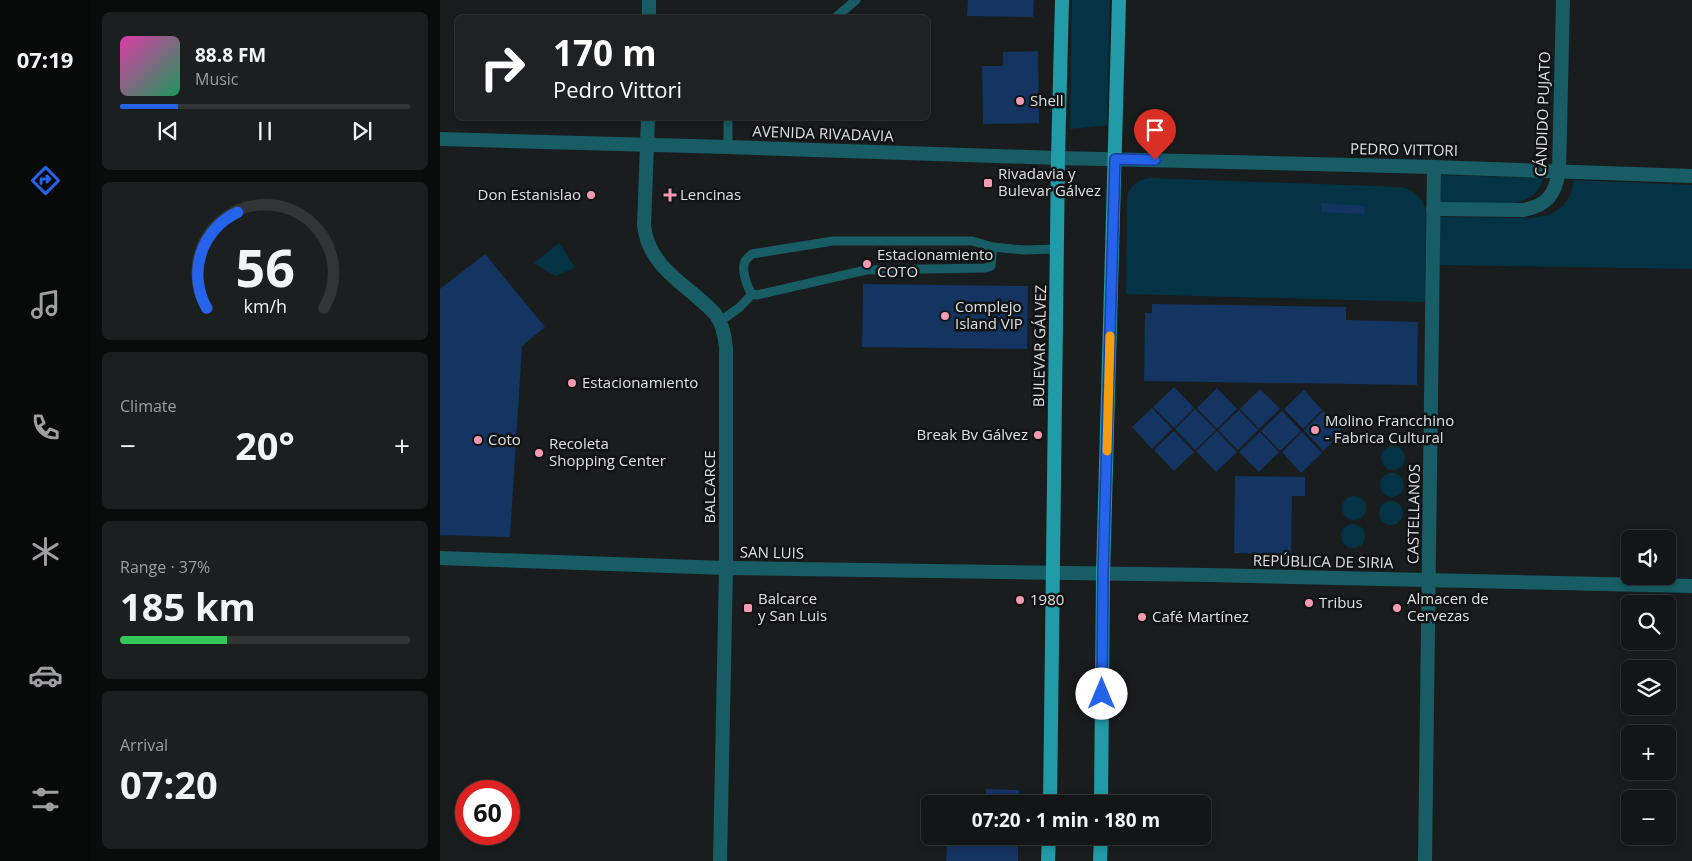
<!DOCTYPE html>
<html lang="en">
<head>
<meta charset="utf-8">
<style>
	body { margin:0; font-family:"Open Sans",sans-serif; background:#1c1f1f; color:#f1f3f6; height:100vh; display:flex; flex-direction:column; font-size:19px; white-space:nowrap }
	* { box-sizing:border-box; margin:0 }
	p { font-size:16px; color:#9d9fa1 }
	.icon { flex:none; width:28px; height:28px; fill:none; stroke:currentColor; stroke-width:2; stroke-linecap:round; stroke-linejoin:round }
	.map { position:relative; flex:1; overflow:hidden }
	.drawer { display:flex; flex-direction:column; gap:12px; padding:12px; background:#0a0c0c; width:350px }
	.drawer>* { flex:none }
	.guide { position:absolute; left:15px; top:15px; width:475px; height:105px; border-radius:8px; box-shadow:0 2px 8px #0003,0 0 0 1px #323535; background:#202124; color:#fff; overflow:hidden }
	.controls { position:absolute; left:1181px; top:530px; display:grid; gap:10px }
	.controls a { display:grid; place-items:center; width:55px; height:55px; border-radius:8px; background:#131616; box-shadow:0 2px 8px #0003,0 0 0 1px #323535; font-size:25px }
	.speed { position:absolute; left:15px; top:780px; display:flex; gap:10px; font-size:25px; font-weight:700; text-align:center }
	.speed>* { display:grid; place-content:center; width:65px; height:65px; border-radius:50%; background:#131616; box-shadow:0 2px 8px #0003,0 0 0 1px #323535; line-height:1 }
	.speed .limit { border:8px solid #d22; background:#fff; color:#111 }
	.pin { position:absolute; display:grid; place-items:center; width:42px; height:42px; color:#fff; margin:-51px -21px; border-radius:50% 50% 50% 0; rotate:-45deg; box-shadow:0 0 5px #0007 }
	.pin .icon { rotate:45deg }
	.me { position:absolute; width:55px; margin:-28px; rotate:0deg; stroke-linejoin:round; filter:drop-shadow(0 0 4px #0008) }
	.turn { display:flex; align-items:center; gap:18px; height:105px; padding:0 15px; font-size:22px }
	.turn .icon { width:65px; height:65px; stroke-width:2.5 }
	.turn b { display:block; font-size:35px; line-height:42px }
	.big { font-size:38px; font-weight:700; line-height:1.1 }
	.drawer .tile { flex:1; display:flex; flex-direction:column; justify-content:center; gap:8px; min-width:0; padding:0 18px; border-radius:8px; background:#1c1f1f }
	.drawer .dial { align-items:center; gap:0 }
	.dial svg { height:130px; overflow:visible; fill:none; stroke:#323535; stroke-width:7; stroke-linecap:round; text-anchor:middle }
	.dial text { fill:#f1f3f6; stroke:none }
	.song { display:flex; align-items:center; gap:15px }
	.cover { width:60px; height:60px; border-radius:8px; background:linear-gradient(135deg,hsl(320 70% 55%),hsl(150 70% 35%)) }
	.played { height:5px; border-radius:2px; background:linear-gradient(90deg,#2563eb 20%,#323535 20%) }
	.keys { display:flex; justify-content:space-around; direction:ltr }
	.heat { display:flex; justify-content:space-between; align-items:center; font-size:28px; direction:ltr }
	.charge { height:8px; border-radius:4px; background:linear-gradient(90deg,#34c759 37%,#323535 0) }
	.trip { position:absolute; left:481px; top:795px; width:290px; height:50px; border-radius:8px; background:#131616; box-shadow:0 2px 8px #0003,0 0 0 1px #323535; font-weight:700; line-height:50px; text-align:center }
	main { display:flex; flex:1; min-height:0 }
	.menu { display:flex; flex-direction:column; width:90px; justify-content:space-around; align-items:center; background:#080909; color:#9d9fa1 }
	.menu .icon { width:35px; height:35px }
	.menu .on { color:#2563eb }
	.menu b { font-size:22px; color:#f1f3f6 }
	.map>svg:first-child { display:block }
	.green { fill:#053346 }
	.building { fill:#143462 }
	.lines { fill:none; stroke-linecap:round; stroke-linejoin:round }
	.service { stroke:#185d65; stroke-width:9 }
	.minor { stroke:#185d65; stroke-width:14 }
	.tertiary { stroke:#185d65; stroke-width:14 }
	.primary { stroke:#219ba8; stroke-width:14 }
	.route-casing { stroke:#184099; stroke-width:12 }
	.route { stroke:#2563eb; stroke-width:9 }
	.slow { stroke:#f59e0b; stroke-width:9 }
	.poi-dot { fill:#f19ab2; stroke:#111315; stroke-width:2 }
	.labels { text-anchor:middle; stroke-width:5; stroke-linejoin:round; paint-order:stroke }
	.poi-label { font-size:15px; fill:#dee0e1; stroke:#111315; text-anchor:start }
	.street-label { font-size:15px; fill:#dee0e1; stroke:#111315 }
</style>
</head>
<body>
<main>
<nav class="menu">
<b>07:19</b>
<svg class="icon on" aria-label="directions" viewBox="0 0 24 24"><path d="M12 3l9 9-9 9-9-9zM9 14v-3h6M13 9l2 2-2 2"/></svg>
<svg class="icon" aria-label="music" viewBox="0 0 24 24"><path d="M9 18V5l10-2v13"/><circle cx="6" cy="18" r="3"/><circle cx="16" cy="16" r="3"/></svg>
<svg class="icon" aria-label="phone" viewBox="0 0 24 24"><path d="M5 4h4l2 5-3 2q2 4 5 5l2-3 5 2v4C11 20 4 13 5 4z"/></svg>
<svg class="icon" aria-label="climate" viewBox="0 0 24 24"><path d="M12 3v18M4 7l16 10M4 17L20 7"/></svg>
<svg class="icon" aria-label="car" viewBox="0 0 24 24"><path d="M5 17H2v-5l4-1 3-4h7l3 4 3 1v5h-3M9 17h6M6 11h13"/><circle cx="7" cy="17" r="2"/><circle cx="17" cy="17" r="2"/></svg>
<svg class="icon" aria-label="filters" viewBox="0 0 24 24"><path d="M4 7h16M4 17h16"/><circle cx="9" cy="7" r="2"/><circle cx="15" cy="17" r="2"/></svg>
</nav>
<section class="drawer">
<div class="tile">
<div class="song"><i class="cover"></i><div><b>88.8 FM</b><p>Music</p></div></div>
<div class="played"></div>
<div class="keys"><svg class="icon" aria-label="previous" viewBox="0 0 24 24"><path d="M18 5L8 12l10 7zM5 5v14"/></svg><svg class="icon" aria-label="pause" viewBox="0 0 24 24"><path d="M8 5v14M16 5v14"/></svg><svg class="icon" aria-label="next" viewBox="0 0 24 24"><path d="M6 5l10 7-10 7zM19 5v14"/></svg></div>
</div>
<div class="tile dial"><svg viewBox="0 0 100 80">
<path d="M14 69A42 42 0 1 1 86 69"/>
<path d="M14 69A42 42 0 0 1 33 10" stroke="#2563eb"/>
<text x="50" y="56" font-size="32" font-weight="700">56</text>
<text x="50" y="72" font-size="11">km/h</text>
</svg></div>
<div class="tile"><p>Climate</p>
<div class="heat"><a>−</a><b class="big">20°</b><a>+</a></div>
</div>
<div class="tile"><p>Range · 37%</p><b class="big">185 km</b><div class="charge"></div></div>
<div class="tile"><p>Arrival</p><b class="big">07:20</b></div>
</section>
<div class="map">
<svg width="1252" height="861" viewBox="0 0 1252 861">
	<rect width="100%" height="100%" fill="#191d1e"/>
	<g class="green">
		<path d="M632,0h38l-3,125 -37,4z"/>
		<path d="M1001,175l103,3c-4,9 -8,17 -17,21 -17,8 -66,4 -87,4z"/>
		<path d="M709,178l252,9c14,3 21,11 25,24l-1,91 -299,-8 1,-98c4,-11 10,-16 22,-18z"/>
		<path d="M1134,180l118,5v84l-253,-4 1,-48 91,1 21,-4 12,-9 7,-11z"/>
		<path d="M119,243l16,25 -20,8 -21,-13z"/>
		<circle cx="953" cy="458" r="12"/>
		<circle cx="952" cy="485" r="12"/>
		<circle cx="914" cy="508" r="12"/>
		<circle cx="951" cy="513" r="12"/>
		<circle cx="913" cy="536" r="12"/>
	</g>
	<g class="building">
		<path d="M528,0h66l-1,17 -66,-1z"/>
		<path d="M598,51l1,72 -56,1 -1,-58h21v-14z"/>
		<path d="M881,203l44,3 -1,8 -43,-2z"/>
		<path d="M45,254l60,73 -23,19 -12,191 -70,-2v-246z"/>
		<path d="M423,284l165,2 -1,63 -165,-2z"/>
		<path d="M712,304l194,3v13l72,2 -1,63 -273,-4 1,-68h7z"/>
		<path d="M734,387l20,21 -20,20 -21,-21z"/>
		<path d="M777,388l20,21 -20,20 -20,-21z"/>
		<path d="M820,389l20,20 -21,20 -19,-20z"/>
		<path d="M864,390l18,20 -19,19 -19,-20z"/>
		<path d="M712,408l20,21 -20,20 -20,-22z"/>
		<path d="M755,409l21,21 -21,20 -20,-21z"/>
		<path d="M799,410l19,20 -20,20 -20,-20z"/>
		<path d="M842,411l19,20 -21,20 -19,-20z"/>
		<path d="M883,411l20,21 -20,19 -19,-21z"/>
		<path d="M734,431l20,21 -20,19 -20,-21z"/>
		<path d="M777,431l20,21 -21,20 -20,-21z"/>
		<path d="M820,432l19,20 -20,20 -20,-20z"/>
		<path d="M862,432l20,21 -21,20 -19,-21z"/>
		<path d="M795,476l70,1v19h-13l-1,58 -57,-1z"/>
		<path d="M546,789l33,1v14h-33z"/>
		<path d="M545,836h33v25h-72l1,-18 38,1z"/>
	</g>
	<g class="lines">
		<g class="service">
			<path d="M395,18l21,-18"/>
			<path d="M288,118v29"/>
			<path d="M553,247l-2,19 -6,2 -119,2 -109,25 -5,-1c-5,-7 -12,-26 -6,-34 0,-1 5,-5 6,-6l81,-13h139l21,6 31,3 33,-1"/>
			<path d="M279,322l21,-15 12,-13"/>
		</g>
		<g class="minor">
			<path d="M209,18v-18"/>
			<path d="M208,118l-4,108c4,33 28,50 52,70 7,6 14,12 20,19 7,10 9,21 10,33v220l-6,293"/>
			<path d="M0,139l288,8 330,11"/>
			<path d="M993,209l91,1c24,-5 31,-16 35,-39"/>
			<path d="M0,558l286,10 483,7 483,11"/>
			<path d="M985,861l9,-694"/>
		</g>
		<g class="tertiary">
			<path d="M618,158l376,9 258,9"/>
			<path d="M1119,171l4,-171"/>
		</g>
		<g class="primary">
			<path d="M610,804l8,-646 4,-158"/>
			<path d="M661,804l2,-230 16,-574"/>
			<path d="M608,861l1,-25"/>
			<path d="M660,861l1,-25"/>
		</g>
	</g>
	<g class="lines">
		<g class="route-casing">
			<path id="route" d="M662,694l1,-120 12,-415 40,1"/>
		</g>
		<use href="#route" class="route"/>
		<path class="slow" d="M667,451l3,-115"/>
	</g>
	<g class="poi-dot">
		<circle cx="580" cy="101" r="5"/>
		<rect x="543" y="178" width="10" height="10" rx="2.5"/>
		<circle cx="151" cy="195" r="5"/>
		<path d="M227.5 187.5h5v5h5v5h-5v5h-5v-5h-5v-5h5z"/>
		<circle cx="427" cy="264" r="5"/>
		<circle cx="505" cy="316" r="5"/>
		<circle cx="132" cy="383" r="5"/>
		<circle cx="875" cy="430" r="5"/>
		<circle cx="598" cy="435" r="5"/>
		<circle cx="38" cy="440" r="5"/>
		<circle cx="99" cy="453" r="5"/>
		<circle cx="580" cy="600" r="5"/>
		<circle cx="869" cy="603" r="5"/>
		<rect x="303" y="603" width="10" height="10" rx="2.5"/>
		<circle cx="957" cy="608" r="5"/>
		<circle cx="702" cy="617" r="5"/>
	</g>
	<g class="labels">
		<g class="poi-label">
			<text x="590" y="106">Shell</text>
			<text x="558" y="179">Rivadavia y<tspan x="558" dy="17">Bulevar Gálvez</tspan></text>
			<text x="141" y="200" text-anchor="end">Don Estanislao</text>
			<text x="240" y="200">Lencinas</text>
			<text x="437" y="260">Estacionamiento<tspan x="437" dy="17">COTO</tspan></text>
			<text x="515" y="312">Complejo<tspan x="515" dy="17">Island VIP</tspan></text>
			<text x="142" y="388">Estacionamiento</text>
			<text x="885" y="426">Molino Francchino<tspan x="885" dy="17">- Fabrica Cultural</tspan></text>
			<text x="588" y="440" text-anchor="end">Break Bv Gálvez</text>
			<text x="48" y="445">Coto</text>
			<text x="109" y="449">Recoleta<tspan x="109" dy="17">Shopping Center</tspan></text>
			<text x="318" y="604">Balcarce<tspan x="318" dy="17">y San Luis</tspan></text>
			<text x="967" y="604">Almacen de<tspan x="967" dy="17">Cervezas</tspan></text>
			<text x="590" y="605">1980</text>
			<text x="879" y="608">Tribus</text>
			<text x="712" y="622">Café Martínez</text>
		</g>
		<g class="street-label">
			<text transform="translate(1103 114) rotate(-88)" y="5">CÁNDIDO PUJATO</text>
			<text transform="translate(383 134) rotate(2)" y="5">AVENIDA RIVADAVIA</text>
			<text transform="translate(964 150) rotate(1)" y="5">PEDRO VITTORI</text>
			<text transform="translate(600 346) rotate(-89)" y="5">BULEVAR GÁLVEZ</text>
			<text transform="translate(270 487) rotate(-90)" y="5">BALCARCE</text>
			<text transform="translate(974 514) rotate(-89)" y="5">CASTELLANOS</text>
			<text transform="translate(332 553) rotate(1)" y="5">SAN LUIS</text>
			<text transform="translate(883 562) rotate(1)" y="5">REPÚBLICA DE SIRIA</text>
		</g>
	</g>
</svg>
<div class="controls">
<a><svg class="icon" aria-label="sound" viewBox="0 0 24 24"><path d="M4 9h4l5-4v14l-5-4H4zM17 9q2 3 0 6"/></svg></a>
<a><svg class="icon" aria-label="search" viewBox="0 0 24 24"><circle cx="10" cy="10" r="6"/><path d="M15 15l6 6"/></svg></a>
<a><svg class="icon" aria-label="layers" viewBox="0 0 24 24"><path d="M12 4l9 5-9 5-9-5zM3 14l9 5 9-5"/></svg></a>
<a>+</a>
<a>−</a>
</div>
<div class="speed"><div class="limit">60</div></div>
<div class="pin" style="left:715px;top:160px;background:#d93025"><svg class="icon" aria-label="arrive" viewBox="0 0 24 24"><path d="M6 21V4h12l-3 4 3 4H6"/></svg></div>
<svg class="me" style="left:662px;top:694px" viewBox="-20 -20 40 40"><circle r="19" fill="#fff"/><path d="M0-13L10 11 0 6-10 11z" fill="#2563eb"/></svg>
<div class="trip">07:20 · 1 min · 180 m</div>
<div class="guide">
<div class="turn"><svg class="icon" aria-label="right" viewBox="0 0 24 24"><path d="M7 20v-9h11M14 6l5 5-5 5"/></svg><div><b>170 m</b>Pedro Vittori</div></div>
</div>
</div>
</main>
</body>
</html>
